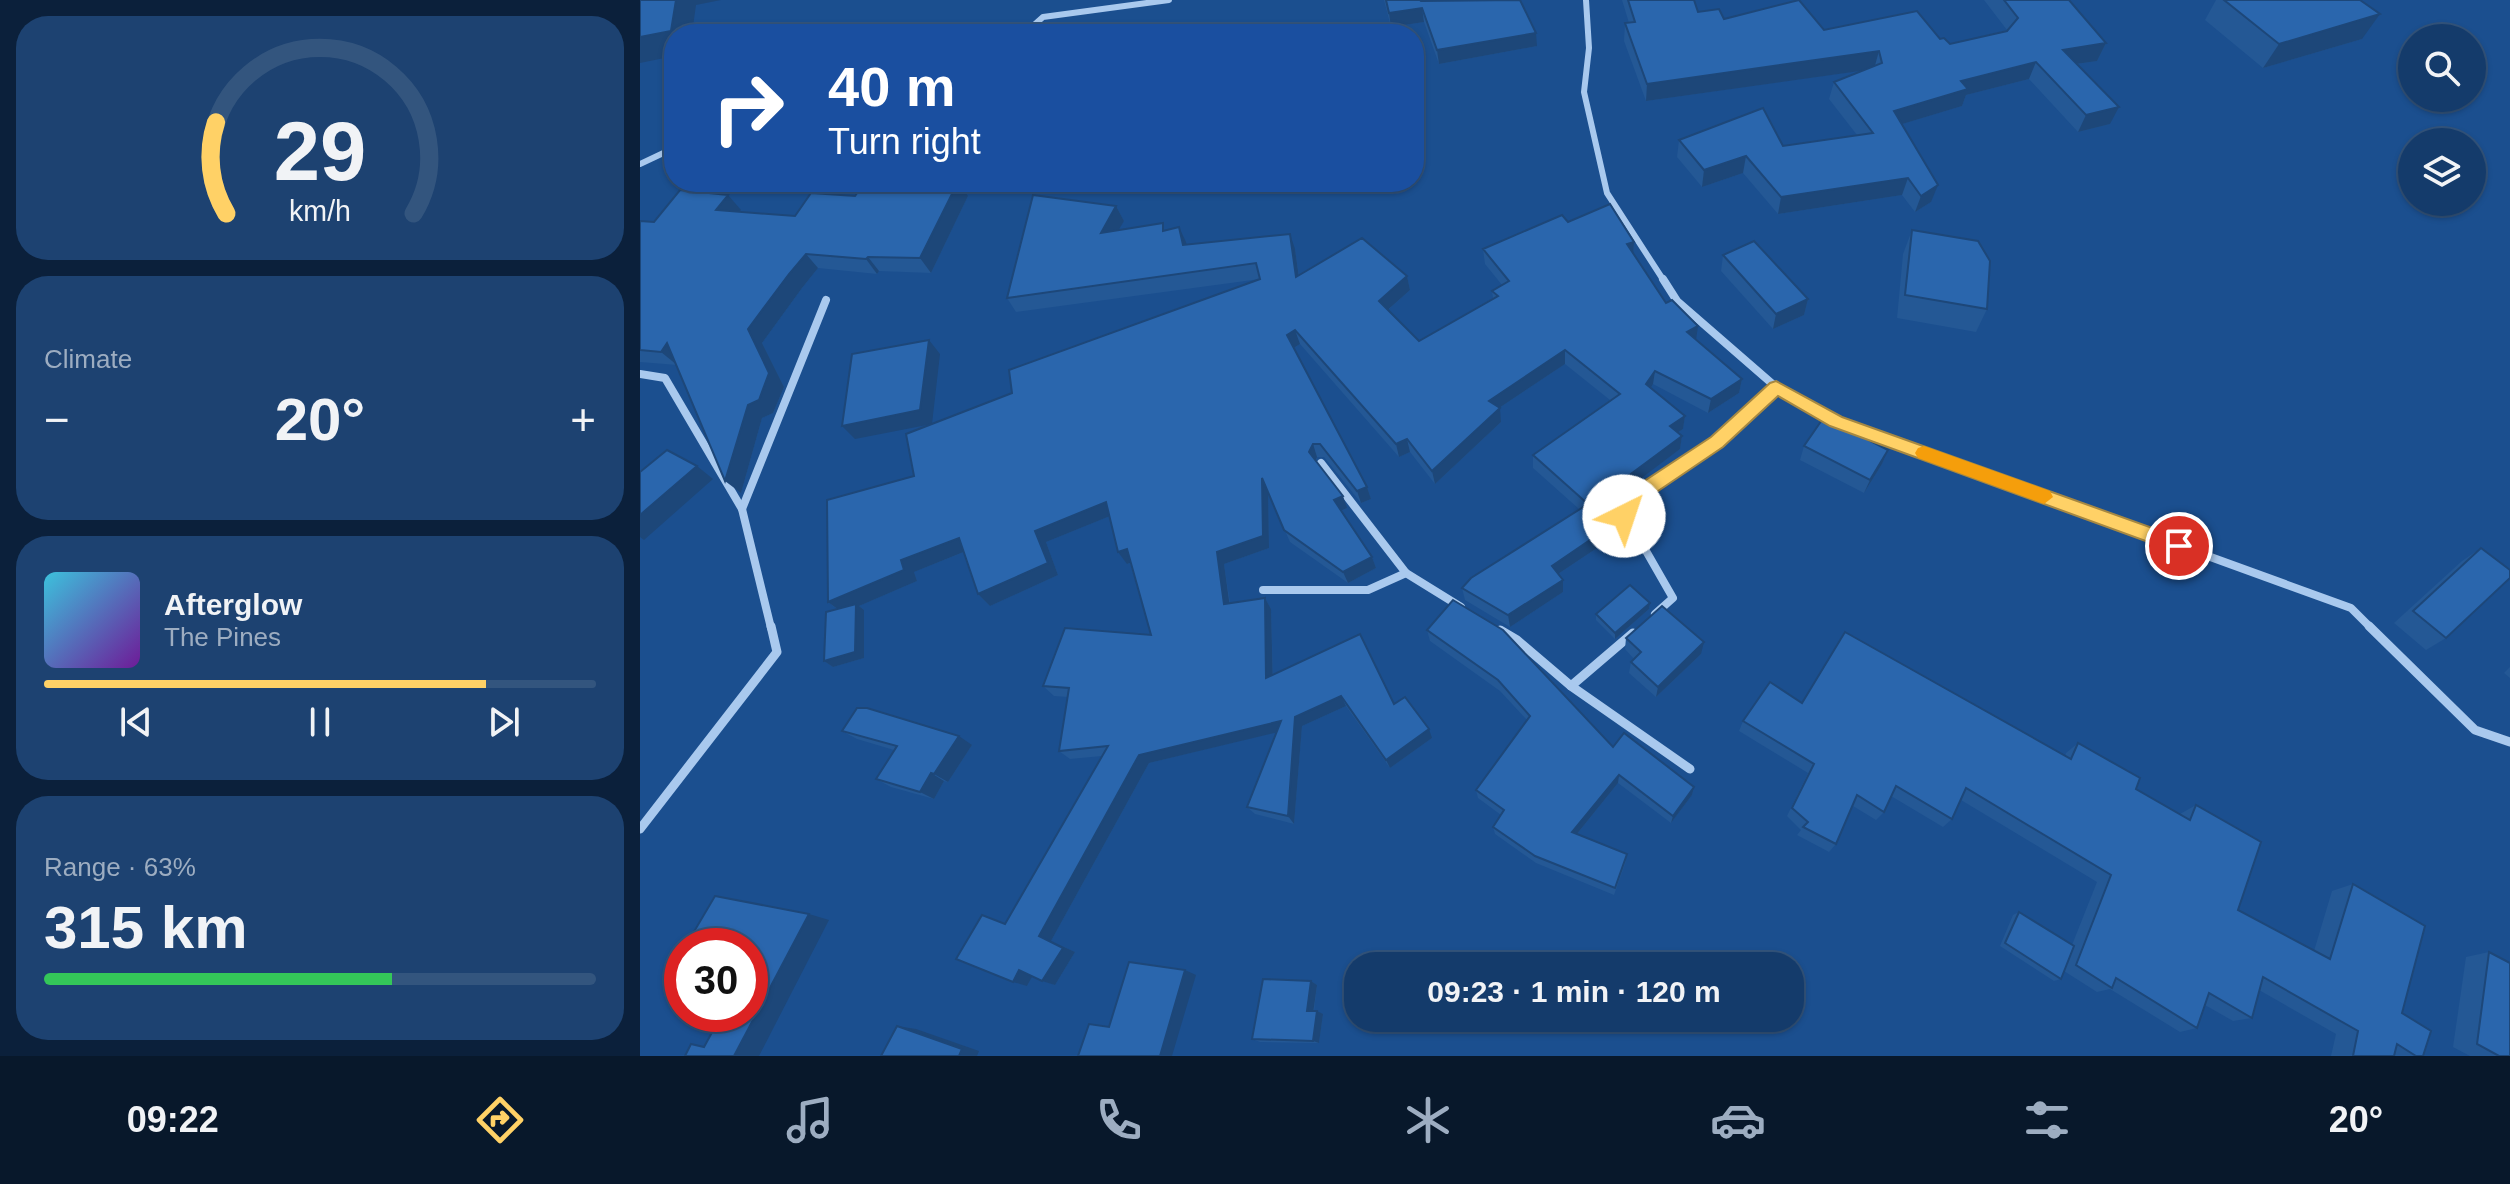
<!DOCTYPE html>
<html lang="en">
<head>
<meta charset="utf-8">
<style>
	body { margin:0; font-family:Helvetica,sans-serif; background:#1d4271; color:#f1f3f6; height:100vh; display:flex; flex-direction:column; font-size:30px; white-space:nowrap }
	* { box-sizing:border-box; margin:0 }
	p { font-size:26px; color:#9dadc1 }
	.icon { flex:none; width:44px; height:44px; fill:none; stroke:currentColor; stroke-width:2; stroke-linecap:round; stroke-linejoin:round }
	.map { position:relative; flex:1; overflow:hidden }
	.panel { display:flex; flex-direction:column; gap:16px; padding:16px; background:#0b203b; width:640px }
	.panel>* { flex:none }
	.top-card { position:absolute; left:24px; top:24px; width:760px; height:168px; border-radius:32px; box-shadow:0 2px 6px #0004,0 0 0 2px #33557e; background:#1a4fa0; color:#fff; overflow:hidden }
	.controls { position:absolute; left:1758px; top:24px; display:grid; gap:16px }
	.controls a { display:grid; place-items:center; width:88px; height:88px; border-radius:50%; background:#143b6b; box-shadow:0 2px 6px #0004,0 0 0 2px #33557e; font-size:40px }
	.speed { position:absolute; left:24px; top:928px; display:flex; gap:16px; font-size:40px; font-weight:700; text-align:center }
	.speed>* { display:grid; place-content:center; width:104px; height:104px; border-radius:50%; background:#143b6b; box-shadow:0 2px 6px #0004,0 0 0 2px #33557e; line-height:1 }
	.speed .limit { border:12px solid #d22; background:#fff; color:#111 }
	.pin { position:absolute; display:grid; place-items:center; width:68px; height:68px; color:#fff; margin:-34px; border:4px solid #fff; border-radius:50%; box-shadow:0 2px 8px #0007 }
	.me { position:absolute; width:88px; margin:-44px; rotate:41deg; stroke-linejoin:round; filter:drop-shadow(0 0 6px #0008) }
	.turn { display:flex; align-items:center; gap:28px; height:168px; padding:0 32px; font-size:36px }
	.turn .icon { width:104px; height:104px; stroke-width:2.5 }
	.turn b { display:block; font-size:56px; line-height:68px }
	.big { font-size:60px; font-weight:700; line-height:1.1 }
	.panel .tile { flex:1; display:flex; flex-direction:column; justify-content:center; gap:12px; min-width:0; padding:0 28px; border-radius:32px; background:#1d4271 }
	.panel .dial { align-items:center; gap:0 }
	.dial svg { height:208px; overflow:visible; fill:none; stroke:#33557e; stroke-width:7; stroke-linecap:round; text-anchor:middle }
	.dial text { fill:#f1f3f6; stroke:none }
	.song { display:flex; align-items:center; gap:24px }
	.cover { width:96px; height:96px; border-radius:12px; background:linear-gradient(135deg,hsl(190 70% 55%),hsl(280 70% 35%)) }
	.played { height:8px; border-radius:4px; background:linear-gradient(90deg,#ffd166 80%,#33557e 80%) }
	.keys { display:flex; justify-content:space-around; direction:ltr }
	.heat { display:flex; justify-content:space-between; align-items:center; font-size:44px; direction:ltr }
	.charge { height:12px; border-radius:6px; background:linear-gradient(90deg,#34c759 63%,#33557e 0) }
	.trip { position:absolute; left:704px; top:952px; width:460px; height:80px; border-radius:32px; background:#143b6b; box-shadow:0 2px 6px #0004,0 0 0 2px #33557e; font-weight:700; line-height:80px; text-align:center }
	.tab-bar { display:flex; height:128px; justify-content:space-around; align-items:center; background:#08182b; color:#9dadc1 }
	.tab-bar .icon { width:56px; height:56px }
	.tab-bar .current { color:#ffd166 }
	.tab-bar b { font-size:36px; color:#f1f3f6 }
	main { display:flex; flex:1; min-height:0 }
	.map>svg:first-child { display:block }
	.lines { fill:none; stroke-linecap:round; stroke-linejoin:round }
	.minor-far2 { stroke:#a9c9ee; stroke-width:6 }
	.minor-far1 { stroke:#a9c9ee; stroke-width:8 }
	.minor { stroke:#a9c9ee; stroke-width:9 }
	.wall { fill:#245895 }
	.shaded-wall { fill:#1d4779 }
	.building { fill:#2a66ad; stroke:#1d4779; stroke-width:2 }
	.route { fill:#ffd166; stroke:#a68842; stroke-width:2 }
	.slow { fill:#f59e0b }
</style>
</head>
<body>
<main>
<section class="panel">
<div class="tile dial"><svg viewBox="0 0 100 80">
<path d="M14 69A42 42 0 1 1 86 69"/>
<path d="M14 69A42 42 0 0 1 10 34" stroke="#ffd166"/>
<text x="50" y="56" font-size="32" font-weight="700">29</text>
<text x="50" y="72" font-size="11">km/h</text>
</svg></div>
<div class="tile"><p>Climate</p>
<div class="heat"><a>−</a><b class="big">20°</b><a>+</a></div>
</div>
<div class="tile">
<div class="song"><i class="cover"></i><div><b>Afterglow</b><p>The Pines</p></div></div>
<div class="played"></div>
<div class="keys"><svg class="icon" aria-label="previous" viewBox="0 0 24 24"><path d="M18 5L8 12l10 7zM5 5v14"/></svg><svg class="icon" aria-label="pause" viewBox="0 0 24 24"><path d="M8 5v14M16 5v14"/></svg><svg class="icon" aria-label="next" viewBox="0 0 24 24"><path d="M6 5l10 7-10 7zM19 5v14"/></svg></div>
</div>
<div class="tile"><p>Range · 63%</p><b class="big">315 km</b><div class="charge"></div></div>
</section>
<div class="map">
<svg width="1870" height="1056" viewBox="0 0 1870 1056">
	<rect width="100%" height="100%" fill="#1b4f8f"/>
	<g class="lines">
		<g class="minor-far2">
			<path d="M946,0l3,48 -5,44 23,101 57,88"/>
			<path d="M384,34l19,-17 126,-17"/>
			<path d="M0,164l34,-16"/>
		</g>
		<g class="minor-far1">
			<path d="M1023,279l14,22 99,86 60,34 515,187 20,20"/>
			<path d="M0,374l25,4 77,131"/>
			<path d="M681,463l85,110 55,34"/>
			<path d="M623,590h105l38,-17"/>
			<path d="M1015,614l18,-16 -51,-89 95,-67 59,-55"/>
			<path d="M131,628l-29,-119 84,-209"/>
		</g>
		<g class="minor">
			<path d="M1729,626l106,104 35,12"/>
			<path d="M860,630l17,10 54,46 119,83"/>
			<path d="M931,686l62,-53"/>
			<path d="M0,829l137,-177 -6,-26"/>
		</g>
	</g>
	<g class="wall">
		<path d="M744,0h36l117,46 -98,18 -15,-42 -33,5z"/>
		<path d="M982,0h72l4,12 26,7 100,11 116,9 10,5 57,-14 -23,-30h85l37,43 -9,18 -20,3 33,60 -32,8 -49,-53 -63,16 -4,11 -60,18 29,78 -16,10 -13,-17 -124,19 -35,-41 -41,14 -25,-30 2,-17 104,6 74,-11 -28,-36 5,-17 31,-12 -219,31 -22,-60 1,-18h4z"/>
		<path d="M1576,0h144l2,39 -99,29 -58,-48z"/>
		<path d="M215,196h113l-37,77 -52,-2 -2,3 -59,-6 -16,20 -40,55 22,44 -11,26 -11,5 -21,75 -64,-128 -37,-3v-141l14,1 87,-12 -2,2 56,4z"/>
		<path d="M476,206l8,15 -6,9h48l20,12v2l109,5 4,27h108l3,14 -22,20 31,31 74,-43 -1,-7 10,-6 -17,-21 -2,-15 85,-27 66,20 -1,11 33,50 30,37 46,39 -3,14 -31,20 -55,-29 -2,4 34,28 -2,13 -6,4 5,3 -2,13 -84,63 13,15v13l-51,34 5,18 -53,35 -45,-27 -3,-12 117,-79 -46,-41v-13l77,-55 -45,-36 -66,44 2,14 -66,62 -25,-32 -11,5 -99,-113 -6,4 73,139 4,12 -10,4 -37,-46h-7l-1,4 31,47 -6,3 31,46 4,11 -28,15 -58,-41 -22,-50 1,56 -45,16 6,39 35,-5 6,11 2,66 121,29 38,34 -42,30 -44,-62 -44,20 -8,98 -39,-10 -8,-7 29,-75 -127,31 -98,178 24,11 -20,33 -23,-9 -5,10 -22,-62 97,-168 -32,3 -11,-8 9,-54 -14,-1 -11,-10 108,-51 -21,-72 -3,1 -17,-48 -64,26 12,33 -68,31 -12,-12 -14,-42 -50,20 3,9 -58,25 5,4v48l-31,9 -9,-6 13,-52 -9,-7 86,-126 98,-83 248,-114 -244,33 -9,-14z"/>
		<path d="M1272,230l75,79 -11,23 -79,-14 6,-64z"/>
		<path d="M1083,255l85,44 -4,16 -31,14 -52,-58z"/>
		<path d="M1164,446l84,4 -6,14 -18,29 -64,-33z"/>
		<path d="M1841,548l-35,90 -20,12 -32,-27 68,-62z"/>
		<path d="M1010,603l-1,6 -34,30 -19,-19v-6z"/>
		<path d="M787,630l186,117 81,40 -2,8 -21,28 -53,-40 -41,51 49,27 -12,34 -78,-32 -41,-29 -2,-7 8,-12 -23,-17 -2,-8 51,-70 -27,-29 -70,-50z"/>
		<path d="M986,638l75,16 -45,43 -27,-24 2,-11 3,-3 -9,-10z"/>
		<path d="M1870,667v11l-6,-5z"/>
		<path d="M1162,703l263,53 1,-3 12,-10 58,46 44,25 16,-9 42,105 76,41 18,-60 21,-7 49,129 21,43h-92l5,-22 -77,-44 -7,28 -19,3 -28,-16 -8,23 -17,4 -70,-43 -13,3 -33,-21 -3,8 -7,2 -54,-35 13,-31 6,-3 53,33 25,-63 -136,-82 -9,19 -9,8 -52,-31 -7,16 -8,8 -23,-14 -17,38 -7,8 -32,-17 4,-5 -14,-14 21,-43 -69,-42 4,-10z"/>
		<path d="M202,731l130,14 -24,37 -4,-1 -10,18 -43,-12 -15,-8 18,-29 -37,-11z"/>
		<path d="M1849,952l21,104h-40l-17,-9 13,-90z"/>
		<path d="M671,981l6,4 -3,26 9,3 -4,29 -59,-1 -8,-3z"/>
	</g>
	<g class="shaded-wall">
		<path d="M36,0h45l-25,5 -4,29h-18v22l-34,7v-26z"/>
		<path d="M782,8l2,14 -33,5 -2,-14z"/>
		<path d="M1740,14l-18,25 -99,29 16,-24z"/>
		<path d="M896,33l1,13 -98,18 -2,-14z"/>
		<path d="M1466,43l-9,18 -42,6 8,-17z"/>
		<path d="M1239,51l-5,18 -228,32 1,-17z"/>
		<path d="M1396,62l-7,17 -63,16 -4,11 -73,22 5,-17 67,-30z"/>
		<path d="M1479,107l-9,17 -32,8 8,-17z"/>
		<path d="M1106,156l-3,17 -41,14 2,-17z"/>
		<path d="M1268,178l-6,17 -124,19 3,-17z"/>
		<path d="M318,182l10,14 -37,77 -11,-15z"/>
		<path d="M1298,185l-7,17 -16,10 6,-16z"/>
		<path d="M88,195l13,15 -12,14 -13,-14z"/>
		<path d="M476,206l8,15 -16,27 -7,-15z"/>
		<path d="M539,227l7,15 3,17 -6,-14z"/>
		<path d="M650,234l5,15 6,43 -5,-15z"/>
		<path d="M994,242l-1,14 -6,-12z"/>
		<path d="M166,254l12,14 -16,20 -40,55 22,44 -11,26 -11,5 -21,75 -16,-12 23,-152 41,-55z"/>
		<path d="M228,257l11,14 -2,3 -11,-15z"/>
		<path d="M767,276l3,14 -28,25 -3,-14z"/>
		<path d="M1168,299l-4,16 -31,14 3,-15z"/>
		<path d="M1058,326l-2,14 -9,-8z"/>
		<path d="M655,330l5,14 -8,5 -5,-14z"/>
		<path d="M289,340l11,14 -8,70 -77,15 -13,-13z"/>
		<path d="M27,343l10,22 -16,-13z"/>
		<path d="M925,350v14l-75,50 -1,-13z"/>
		<path d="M1015,371l-2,13 -8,14 1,-14z"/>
		<path d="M1102,379l-3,14 -31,20 3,-14z"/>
		<path d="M860,408l1,14 -66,62 -3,-13z"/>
		<path d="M1045,416l-2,13 -15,10 2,-13z"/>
		<path d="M1042,436l-2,13 -91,69v-13z"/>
		<path d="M767,439l3,13 -11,5 -3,-13z"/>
		<path d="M673,444l4,13 -3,8 -5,-13z"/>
		<path d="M1248,450l-6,14 -18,29 6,-13z"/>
		<path d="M57,466l16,13 -69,61 -4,-3v-22z"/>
		<path d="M622,478l6,12 1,58 -45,16 7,51 -7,-11 -7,-52z"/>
		<path d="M727,487l4,12 -10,4 -4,-12z"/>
		<path d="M703,496l4,12 -9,4 -4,-12z"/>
		<path d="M466,502l9,12 -69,28 12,33 -68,31 -12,-12 57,-63z"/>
		<path d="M969,527v13l-57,38v-12z"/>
		<path d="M319,538l12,11 -57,23 3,9 -58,25 5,4v48l-31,9 -9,-6 19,-48 -15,-11 73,-42z"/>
		<path d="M487,549l8,12 -8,3 -9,-12z"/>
		<path d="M732,557l4,11 -28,15 -5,-11z"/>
		<path d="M923,580v12l-53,35 -2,-12z"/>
		<path d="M625,598l6,11 2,79 -7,-10z"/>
		<path d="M1010,603l-1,6 -34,30v-6z"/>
		<path d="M1064,642l-3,12 -45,43 2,-10z"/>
		<path d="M701,696l5,10 -44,20 -8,98 -6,-8 7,-99z"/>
		<path d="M641,721l6,9 -138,33 -98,178 24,11 -20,33 -13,-4 -3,-45 100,-181z"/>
		<path d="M789,729l3,9 -42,30 -4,-8z"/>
		<path d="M319,736l13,9 -24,37 -14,-8z"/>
		<path d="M291,773l13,8 -10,18 -14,-7z"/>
		<path d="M979,775l-1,8 -46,57v-8z"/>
		<path d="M1054,787l-2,8 -21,28 2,-7z"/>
		<path d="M169,914l20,6 -70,136h-25z"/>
		<path d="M379,970l14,5 -6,11 -14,-4z"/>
		<path d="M545,970l11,5 -24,81h-12z"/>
		<path d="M671,981l6,4 -4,29 -6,-3z"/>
		<path d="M677,1011l6,3 -4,29 -6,-2z"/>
		<path d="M257,1026l19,3 63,22 -2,5h-18z"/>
	</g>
	<g class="building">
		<path d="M0,0h36l-5,31 -31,6z"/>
		<path d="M746,0h34l1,1 99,-1 16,33 -99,17 -15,-42 -33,5z"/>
		<path d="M988,0h66l4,12 21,-3 5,10 75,-19 25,30 93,-19 23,28 4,-1 6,6 57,-13 11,-13 -14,-18h65l37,43 -43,7 56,57 -33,8 -50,-53 -75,19 7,8 -74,22 44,74 -17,11 -13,-18 -127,19 -35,-41 -42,14 -25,-30 84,-32 20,38 90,-13 -39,-51 48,-19 -3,-12 -232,33 -22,-61 10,-1z"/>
		<path d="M1584,0h136l20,14 -101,30z"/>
		<path d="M225,182h93l-38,76 -52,-1 -2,2 -60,-5 -17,20 -41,55 21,44 -10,27 -11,5 -23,76 -58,-138 -6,9 -21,-2v-129l14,1 26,-32 48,5 -12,15 79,6 16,-23 44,3z"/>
		<path d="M393,195l83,11 -15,27 62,-10v8l16,-4 4,18 107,-11 6,43 66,-39 45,38 -28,25 40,40 79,-45 -6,-5 17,-10 -26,-32 79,-34 6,7 42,-18 24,38 -7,2 39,59 6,-3 26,26 -11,6 55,47 -31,20 -56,-28 -9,13 39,32 -15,10 12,10 -93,69 -56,-50 87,-61 -55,-44 -76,51 11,7 -68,63 -25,-32 -11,5 -101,-114 -8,5 80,152 -10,4 -37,-47h-7l-4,8 34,44 -9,4 38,57 -29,15 -59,-42 -22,-52 1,58 -46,16 7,52 41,-6 1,80 94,-44 34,70 11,-7 24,32 -43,31 -45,-64 -46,21 -7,99 -41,-9 34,-86 -142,34 -100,181 24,12 -21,33 -23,-11 -6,12 -57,-23 26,-44 23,9 103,-178 -49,5 10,-63 -26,-2 22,-58 86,7 -24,-86 -9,3 -12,-50 -71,29 13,32 -70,31 -19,-56 -58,22 3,10 -76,32 -1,-102 87,-24 -8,-42 106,-41 -3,-23 251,-91 -4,-16 -249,35z"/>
		<path d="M1272,230l66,11 12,20 -3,48 -82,-14z"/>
		<path d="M1114,241l54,58 -32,15 -53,-59z"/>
		<path d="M289,340l-9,70 -78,16 10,-72z"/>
		<path d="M1184,417l64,33 -18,30 -66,-34z"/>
		<path d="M27,450l30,16 -57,49v-43z"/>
		<path d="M948,504l21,23 -57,39 11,14 -55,35 -46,-27 9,-10z"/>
		<path d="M1841,548l29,22v8l-64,60 -33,-27z"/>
		<path d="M990,585l20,18 -35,30 -19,-19z"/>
		<path d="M813,600l50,30 110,117 11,-14 70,54 -21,29 -54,-41 -47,57 55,22 -12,34 -80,-32 -42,-29 11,-17 -28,-20 54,-74 -32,-36 -71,-50z"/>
		<path d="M216,604l-1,48 -31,9 2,-49z"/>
		<path d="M1022,606l42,36 -46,45 -27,-25 10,-10 -15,-14z"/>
		<path d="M1205,632l226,127 7,-16 62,35 -4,11 54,31 6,-15 65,37 -23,68 92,49 23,-75 72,42 -23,87 29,18 -8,25h-7l-19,-12 -3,12h-41l5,-25 -95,-54 -11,41 -43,-25 -12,35 -81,-50 -4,10 -36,-23 35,-90 -145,-87 -14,31 -56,-33 -12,26 -27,-17 -21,49 -33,-17 5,-5 -16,-14 22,-44 -71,-43 27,-39 32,21z"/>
		<path d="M217,708h10l92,28 -25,38 -3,-1 -11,19 -44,-13 21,-33 -55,-15z"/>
		<path d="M75,896l94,18 -75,142h-49l6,-12 13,3 18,-33h28v-51l7,-14 -7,-1v-2h-7l-51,-11z"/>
		<path d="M1379,912l55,34 -13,33 -56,-36z"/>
		<path d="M1849,952l21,11v93h-11l-22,-12z"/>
		<path d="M489,962l56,8 -25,86h-82l11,-32 20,3z"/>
		<path d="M623,979l48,2 -4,30h10l-4,30 -61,-2z"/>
		<path d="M257,1026l65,23 -3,7h-78z"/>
	</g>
	<path class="route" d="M1136,381l66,36 344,123 2,6 -2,5h-13l-343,-125 -52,-30 -55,51 -90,61 -2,13h-13l-5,-12 7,-12 91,-60 59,-54z"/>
	<path class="slow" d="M1284,446l126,45 3,6 -9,7 -126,-46 -3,-5 3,-5z"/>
</svg>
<div class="controls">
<a><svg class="icon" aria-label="search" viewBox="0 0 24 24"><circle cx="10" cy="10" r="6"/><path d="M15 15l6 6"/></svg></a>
<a><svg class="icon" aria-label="layers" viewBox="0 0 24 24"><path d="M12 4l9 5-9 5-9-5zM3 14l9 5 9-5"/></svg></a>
</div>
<div class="speed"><div class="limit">30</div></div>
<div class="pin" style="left:1539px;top:546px;background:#d93025"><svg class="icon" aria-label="arrive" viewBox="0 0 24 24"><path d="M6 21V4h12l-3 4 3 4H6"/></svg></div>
<svg class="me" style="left:984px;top:516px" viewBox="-20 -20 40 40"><circle r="19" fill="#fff"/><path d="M0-13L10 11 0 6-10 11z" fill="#ffd166"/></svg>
<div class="trip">09:23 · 1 min · 120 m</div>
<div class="top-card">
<div class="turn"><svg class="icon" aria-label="right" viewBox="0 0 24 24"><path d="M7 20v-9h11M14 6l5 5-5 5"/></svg><div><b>40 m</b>Turn right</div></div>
</div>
</div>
</main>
<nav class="tab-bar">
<b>09:22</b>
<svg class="icon current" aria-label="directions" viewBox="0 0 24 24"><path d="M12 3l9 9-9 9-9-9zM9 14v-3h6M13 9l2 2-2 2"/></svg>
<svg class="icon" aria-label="music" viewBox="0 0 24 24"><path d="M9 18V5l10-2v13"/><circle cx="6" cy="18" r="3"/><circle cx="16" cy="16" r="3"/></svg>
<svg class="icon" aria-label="phone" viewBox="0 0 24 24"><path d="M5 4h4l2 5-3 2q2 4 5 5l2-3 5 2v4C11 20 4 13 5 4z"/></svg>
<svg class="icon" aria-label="climate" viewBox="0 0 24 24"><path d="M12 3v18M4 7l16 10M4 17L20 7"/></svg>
<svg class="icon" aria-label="car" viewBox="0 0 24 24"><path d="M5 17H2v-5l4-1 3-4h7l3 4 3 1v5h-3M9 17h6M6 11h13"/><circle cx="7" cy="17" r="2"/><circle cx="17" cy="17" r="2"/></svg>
<svg class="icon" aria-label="filters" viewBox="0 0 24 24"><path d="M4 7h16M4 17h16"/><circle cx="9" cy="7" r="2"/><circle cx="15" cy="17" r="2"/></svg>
<b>20°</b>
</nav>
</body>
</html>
